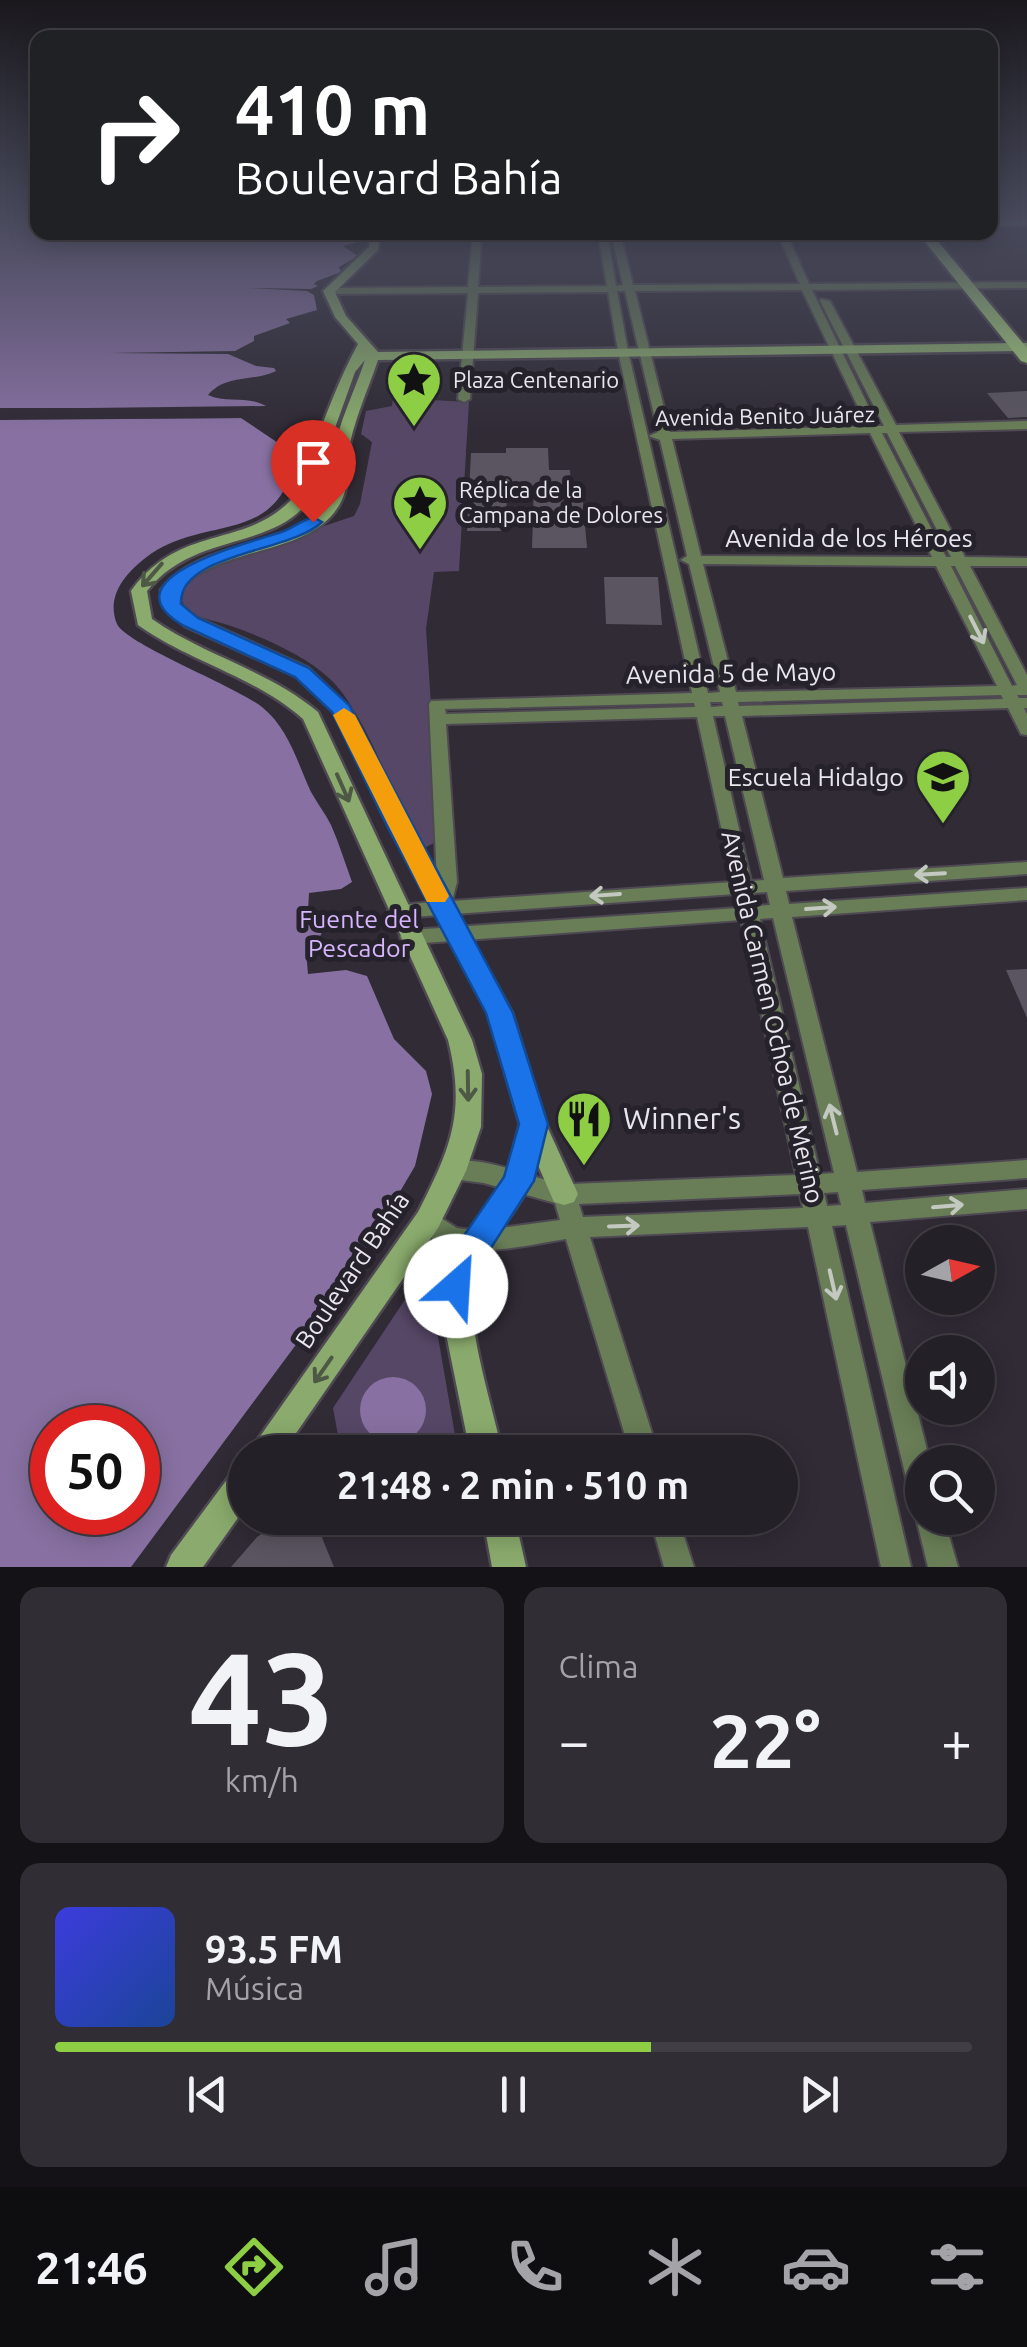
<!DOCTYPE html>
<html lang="es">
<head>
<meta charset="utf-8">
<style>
	body { margin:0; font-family:Ubuntu,sans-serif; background:#302d34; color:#f1f3f6; height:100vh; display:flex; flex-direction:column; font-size:38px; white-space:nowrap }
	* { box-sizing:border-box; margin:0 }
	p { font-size:32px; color:#a3a3a8 }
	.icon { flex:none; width:55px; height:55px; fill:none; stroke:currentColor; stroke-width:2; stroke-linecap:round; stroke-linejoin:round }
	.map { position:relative; height:1567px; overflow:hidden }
	.details { display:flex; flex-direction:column; gap:20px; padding:20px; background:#141216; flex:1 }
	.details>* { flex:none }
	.banner { position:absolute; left:30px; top:30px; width:968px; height:210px; border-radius:20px; box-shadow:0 5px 25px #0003,0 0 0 2px #413e45; background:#202124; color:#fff; overflow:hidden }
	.needle { width:65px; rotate:82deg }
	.controls { position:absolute; left:905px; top:1225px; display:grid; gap:20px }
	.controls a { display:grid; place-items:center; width:90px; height:90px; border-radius:50%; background:#242028; box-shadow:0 5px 25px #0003,0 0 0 2px #413e45; font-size:50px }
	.speed { position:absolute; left:30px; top:1405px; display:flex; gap:20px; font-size:50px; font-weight:700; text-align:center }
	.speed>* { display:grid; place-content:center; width:130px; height:130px; border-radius:50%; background:#242028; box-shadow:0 5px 25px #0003,0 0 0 2px #413e45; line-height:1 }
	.speed .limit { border:15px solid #d22; background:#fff; color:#111 }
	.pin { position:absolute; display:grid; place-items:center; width:85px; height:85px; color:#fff; margin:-102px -42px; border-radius:50% 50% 50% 0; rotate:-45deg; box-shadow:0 0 10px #0007 }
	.pin .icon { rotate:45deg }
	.me { position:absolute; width:110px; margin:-55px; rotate:26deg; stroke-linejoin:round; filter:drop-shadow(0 0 8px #0008) }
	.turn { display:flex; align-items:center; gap:35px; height:210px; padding:0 40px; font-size:45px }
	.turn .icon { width:130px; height:130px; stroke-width:2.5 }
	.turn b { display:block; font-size:70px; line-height:85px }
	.big { font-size:75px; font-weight:600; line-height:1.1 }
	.details .widget { flex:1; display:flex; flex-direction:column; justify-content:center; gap:15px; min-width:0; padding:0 35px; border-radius:20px; background:#302d34 }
	.details .dial { align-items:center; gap:0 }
	.dial b { font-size:130px; line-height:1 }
	.song { display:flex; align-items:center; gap:30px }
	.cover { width:120px; height:120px; border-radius:15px; background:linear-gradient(135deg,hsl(240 70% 55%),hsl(220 70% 35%)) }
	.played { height:10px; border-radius:5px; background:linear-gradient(90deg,#8dce44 65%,#413e45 65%) }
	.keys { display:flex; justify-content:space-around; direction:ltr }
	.heat { display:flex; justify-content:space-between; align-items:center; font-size:55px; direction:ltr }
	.details .tiles { flex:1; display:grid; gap:20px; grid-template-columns:1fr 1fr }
	.widget:last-child { grid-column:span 2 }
	.trip { position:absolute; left:228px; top:1435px; width:570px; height:100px; border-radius:50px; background:#242028; box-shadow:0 5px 25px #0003,0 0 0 2px #413e45; font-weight:600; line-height:100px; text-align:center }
	.tab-bar { display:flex; height:160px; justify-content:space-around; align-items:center; background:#0e0d10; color:#a3a3a8 }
	.tab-bar .icon { width:70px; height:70px }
	.tab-bar .current { color:#8dce44 }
	.tab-bar b { font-size:45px; color:#f1f3f6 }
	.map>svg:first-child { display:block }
	.green { fill:#564766 }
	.water { fill:#8871a2; fill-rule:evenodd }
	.pier { fill:#302b35 }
	.building { fill:#5a5560 }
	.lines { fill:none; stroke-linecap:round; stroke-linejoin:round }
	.street-casing { stroke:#4e4952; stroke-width:4 }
	.secondary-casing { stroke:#4e4952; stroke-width:5 }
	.primary-casing { stroke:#4e4952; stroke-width:5 }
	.street { fill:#697e57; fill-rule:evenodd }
	.secondary { fill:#8aab6d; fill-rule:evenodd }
	.primary { fill:#a4ce7d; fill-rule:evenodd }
	.oneway { stroke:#4e5945 }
	.oneway2 { stroke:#c3c8c0 }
	.route { fill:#1a73e8; stroke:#114b97; stroke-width:2.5 }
	.slow { fill:#f59e0b }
	.labels { text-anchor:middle; stroke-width:10; stroke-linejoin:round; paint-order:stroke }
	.far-poi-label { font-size:22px; fill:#e9e7ed; stroke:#26222b; text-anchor:start }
	.far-street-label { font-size:22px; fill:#e9e7ed; stroke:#26222b }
	.street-label { font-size:25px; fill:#e9e7ed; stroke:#26222b }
	.poi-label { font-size:25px; fill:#e9e7ed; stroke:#26222b; text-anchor:end }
	.park-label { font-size:25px; fill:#d8b5ff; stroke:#26222b }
	.near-poi-label { font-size:30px; fill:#e9e7ed; stroke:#26222b; text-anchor:start }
</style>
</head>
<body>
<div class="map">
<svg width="1027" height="1567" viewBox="0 0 1027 1567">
	<rect width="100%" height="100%" fill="#302b35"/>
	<g class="green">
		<path d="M393,398l76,4 -10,169 -25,1 -8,57 14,211 -14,7 -10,-4c-20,-43 -53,-134 -86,-164 -25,-24 -70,-43 -102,-54 -18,-6 -36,-6 -46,-24l3,-16 23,-20 146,-49 6,-12 12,-62 -11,-8 5,-23 26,-5z"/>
		<path d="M426,1268l32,184h-117l-8,-44z"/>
	</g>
	<g class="water">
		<path d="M0,215h37l1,17 312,1 7,9 -14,4 15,10 -19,11 2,5 -24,9 -3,3 4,2 -7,3 -64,-1 60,3 7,4 3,15 -31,9 4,4 -36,13v5l-19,10 -126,2 119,1 28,12 18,2 2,3c-23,11 -50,3 -68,24 19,9 39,0 58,11l-266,3z"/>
		<path d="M241,418l55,37c-18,95 -93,57 -152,104 -20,16 -38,38 -27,65 9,20 118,62 145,83 27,22 35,55 49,85 6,11 14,21 20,33 8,18 14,38 21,57l-11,7 -32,4 -1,18 15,19 -6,13 -11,9 2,22 38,-4 21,6 27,63 32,32 6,23 -17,72 -51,87 -233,314h-131v-1147zM52,1428h86v84h-86z"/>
		<circle cx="393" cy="1410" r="33"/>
	</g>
	<g class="pier">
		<path d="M0,408h271l-5,3 -266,3z"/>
		<path d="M241,413l9,5 -250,1v-4z"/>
	</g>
	<g class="building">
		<path d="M1027,391v26l-19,1 -21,-25z"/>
		<path d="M506,448h42l1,22h21l2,31h11l4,47h-55l2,-61h-27l-1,44h-39l4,-78h35z"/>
		<path d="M604,577h54l4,48 -56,-1z"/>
		<path d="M1027,969v49l-21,-48z"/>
		<path d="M285,1518h29l20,49h-103l26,-30z"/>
	</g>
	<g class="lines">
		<g class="street-casing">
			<g id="street">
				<path d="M395,232l-18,4 -5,-3 1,-1z"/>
				<path d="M473,232h9l-4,55 129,-1 -9,-54h9l9,54 7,-1 -12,-53h9l13,53 167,-1 -23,-52h9l23,52 218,-2v6l-215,2 66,136h6l-64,-125 1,-2 9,2 66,124 131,-4v8l-128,3 66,125 62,1v8h-57l57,109v20h-10l2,3h8v10h-3l3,6v21l-6,-1 -13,-26 -266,8 41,162 244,-16v12l-241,17 3,13 238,-16v12l-235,17 65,255 170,-12v18l-165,12 3,13 162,-14v20l-157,13 60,240h-8v38l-10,-4 -4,-10 -62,-261 -14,1 79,341h-30l-73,-340 -218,10 68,215h-28l-64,-213c-42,6 -125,30 -150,-19l3,-7 9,-3 29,18 22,3 81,-11 -5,-17 -71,-20 -39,-5 -4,-7 4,-7c39,-13 86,18 126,20l225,-9 -55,-255 -331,24 -7,-2 -3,-5 3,-5 7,-2 328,-22 -3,-14 -337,24 -7,-2 -3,-5 3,-5 41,-4 5,-20 -8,-178 2,-3 261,-8 -74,-342 -10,-59 -130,1 -8,106 -6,3 -6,-3 10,-106 -139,1 -5,-3 5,-3 139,-1zM802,290l65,136 -197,6 -35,-141zM617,291h8l33,141 -9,4 11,4 27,116 -6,4 8,4 31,128 -12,1 -80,-342zM870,433l62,124 -231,-1 -29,-117zM882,433h5l64,124h-5zM703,564l233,2 61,120 -261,6zM951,566h4l62,119 -5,1zM1001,695l2,4 -264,7 -1,-4zM710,702h12l1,4 -12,1zM694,703l1,4 -249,7 -1,-5zM713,716h12l39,164 -13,1zM697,717l36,165 -281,19 5,-19 -11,-158zM767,892l3,13 -13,1 -3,-13zM773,918l61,255 -14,1 -60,-255zM838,1192l3,13 -14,1 -3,-13zM800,1194l3,14 -220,9 -4,-13z"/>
				<path d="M922,1507v11h22l14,49h-30l-12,-49z"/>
				<path d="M650,1518h28l16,49h-30z"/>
			</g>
		</g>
		<g class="secondary-casing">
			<g id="secondary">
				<path d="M1027,219v6l-37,1v-6z"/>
				<path d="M371,232h10l-3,18 -43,42 11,24 32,36 649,-9v8l-649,9c-10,30 -26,64 -30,95 -3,19 2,34 -10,52 -31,50 -120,38 -160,84l1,13 18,14 111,50 43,42 58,116 103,187 34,111 32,70 -4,8 -10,3 -10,-3 -17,-39c-10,41 -44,69 -61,107 -17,38 18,139 26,182h-32l-27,-133 -1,-33 12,-32 52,-76 14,-54 -32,-111 -99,-187 -55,-114 -38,-36 -111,-50 -22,-21 -2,-15c41,-52 128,-39 162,-83 13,-17 8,-34 10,-52 5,-31 22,-65 32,-95l-10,12c-11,32 -23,63 -34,95 -4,11 -7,26 -14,36 -37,47 -115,30 -160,88l5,28c53,37 116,51 166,93l154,328 10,34 -1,53 -15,44 -28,57 -155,224h-34l169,-240c33,-64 48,-100 30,-172l-145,-321c-49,-43 -113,-57 -165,-94l-7,-34c49,-67 111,-42 159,-90 12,-11 16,-34 22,-49 14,-37 27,-73 46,-108l-23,-27 -12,-26 46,-44z"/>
				<path d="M245,1465v43l-42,59h-37l5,-12 63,-85z"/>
				<path d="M483,1518h32l11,49h-34z"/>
			</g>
		</g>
		<g class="primary-casing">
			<path id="primary" d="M917,232h13l97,116v15l-6,-2z"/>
		</g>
		<use href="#street" class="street"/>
		<use href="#secondary" class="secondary"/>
		<use href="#primary" class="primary"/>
	</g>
	<defs><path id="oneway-shaft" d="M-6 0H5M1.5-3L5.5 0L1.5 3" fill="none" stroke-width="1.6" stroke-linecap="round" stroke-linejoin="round" transform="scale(2.5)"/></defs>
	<g class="oneway">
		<use href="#oneway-shaft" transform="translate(152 575) rotate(131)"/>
		<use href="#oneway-shaft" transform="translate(343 788) rotate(66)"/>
		<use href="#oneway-shaft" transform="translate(468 1086) rotate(89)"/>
		<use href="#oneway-shaft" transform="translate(323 1370) rotate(125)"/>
	</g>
	<g class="oneway2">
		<use href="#oneway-shaft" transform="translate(977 630) rotate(63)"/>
		<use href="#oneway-shaft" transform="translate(930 874) rotate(177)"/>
		<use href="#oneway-shaft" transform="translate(605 895) rotate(176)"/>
		<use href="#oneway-shaft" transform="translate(821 908) rotate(-4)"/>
		<use href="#oneway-shaft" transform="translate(833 1119) rotate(-104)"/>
		<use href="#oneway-shaft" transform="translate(948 1206) rotate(-5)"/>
		<use href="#oneway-shaft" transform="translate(624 1226) rotate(-2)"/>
		<use href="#oneway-shaft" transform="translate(833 1285) rotate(77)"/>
	</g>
	<linearGradient id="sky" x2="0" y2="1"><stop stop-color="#1a181d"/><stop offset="0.5" stop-color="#484a5c"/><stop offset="1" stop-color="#484a5c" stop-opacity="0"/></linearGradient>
	<rect width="1027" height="434" fill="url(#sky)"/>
	<path class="route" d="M313,517l9,5c-30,30 -144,31 -141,82l17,14 111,50 40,37 164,308 35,111 -14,57 -56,87 -10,28 -12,4 -12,-4 -4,-10 12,-33 52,-76 15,-53 -33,-111 -99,-187 -55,-114 -37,-35 -111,-51c-85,-49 74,-85 100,-95 10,-4 19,-11 29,-14z"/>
	<path class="slow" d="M344,708l11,7 94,181 -4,6h-18l-3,-6 -91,-181z"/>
	<defs>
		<g id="sight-pin" transform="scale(2.875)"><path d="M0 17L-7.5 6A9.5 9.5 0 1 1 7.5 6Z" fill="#8dce44" stroke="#26222b"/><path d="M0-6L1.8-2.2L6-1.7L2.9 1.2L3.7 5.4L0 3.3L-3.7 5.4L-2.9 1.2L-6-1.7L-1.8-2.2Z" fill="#111"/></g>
		<g id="school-pin" transform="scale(2.875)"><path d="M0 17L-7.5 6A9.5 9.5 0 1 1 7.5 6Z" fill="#8dce44" stroke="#26222b"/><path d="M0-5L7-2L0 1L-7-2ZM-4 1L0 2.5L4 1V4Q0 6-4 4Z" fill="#111"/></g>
		<g id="restaurant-pin" transform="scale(2.875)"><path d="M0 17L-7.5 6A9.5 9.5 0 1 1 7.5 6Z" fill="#8dce44" stroke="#26222b"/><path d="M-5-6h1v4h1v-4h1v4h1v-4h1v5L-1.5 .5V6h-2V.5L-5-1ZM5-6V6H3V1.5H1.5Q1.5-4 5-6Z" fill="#111"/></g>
	</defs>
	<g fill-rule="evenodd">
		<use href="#sight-pin" x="414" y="380"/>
		<use href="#sight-pin" x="420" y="503"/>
		<use href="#school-pin" x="943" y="777"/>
		<use href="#restaurant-pin" x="584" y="1119"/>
	</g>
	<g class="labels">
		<g class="far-poi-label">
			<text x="453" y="388">Plaza Centenario</text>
			<text x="459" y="498">Réplica de la<tspan x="459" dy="25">Campana de Dolores</tspan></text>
		</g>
		<g class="far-street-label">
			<text transform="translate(765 416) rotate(-1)" y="8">Avenida Benito Juárez</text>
		</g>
		<g class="street-label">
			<text x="849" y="547">Avenida de los Héroes</text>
			<text transform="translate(731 673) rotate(-1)" y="9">Avenida 5 de Mayo</text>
			<text transform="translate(773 1017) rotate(77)" y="9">Avenida Carmen Ochoa de Merino</text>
			<text transform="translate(352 1270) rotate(-56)" y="9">Boulevard Bahía</text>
		</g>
		<g class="poi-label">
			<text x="904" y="786">Escuela Hidalgo</text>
		</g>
		<g class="park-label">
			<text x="359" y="928">Fuente del<tspan x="359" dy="29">Pescador</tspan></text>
		</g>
		<g class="near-poi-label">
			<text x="623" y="1129">Winner's</text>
		</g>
	</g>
</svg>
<div class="controls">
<a><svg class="needle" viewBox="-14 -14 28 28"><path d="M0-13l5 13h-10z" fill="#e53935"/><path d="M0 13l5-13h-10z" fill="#a3a3a8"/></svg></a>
<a><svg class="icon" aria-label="sound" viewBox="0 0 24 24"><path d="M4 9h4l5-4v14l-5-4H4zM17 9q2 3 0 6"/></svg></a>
<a><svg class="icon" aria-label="search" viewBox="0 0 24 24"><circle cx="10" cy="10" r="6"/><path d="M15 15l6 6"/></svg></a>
</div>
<div class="speed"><div class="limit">50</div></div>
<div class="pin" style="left:313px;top:522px;background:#d93025"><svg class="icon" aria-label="arrive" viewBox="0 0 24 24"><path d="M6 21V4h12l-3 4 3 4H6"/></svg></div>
<svg class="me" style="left:456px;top:1286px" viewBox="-20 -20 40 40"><circle r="19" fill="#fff"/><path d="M0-13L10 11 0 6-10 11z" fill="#1a73e8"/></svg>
<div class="trip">21:48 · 2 min · 510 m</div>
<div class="banner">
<div class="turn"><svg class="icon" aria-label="right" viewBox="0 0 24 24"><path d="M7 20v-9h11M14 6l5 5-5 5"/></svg><div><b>410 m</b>Boulevard Bahía</div></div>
</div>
</div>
<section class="details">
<div class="tiles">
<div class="widget dial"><b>43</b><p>km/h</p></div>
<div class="widget"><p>Clima</p>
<div class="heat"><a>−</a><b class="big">22°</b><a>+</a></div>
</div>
<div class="widget">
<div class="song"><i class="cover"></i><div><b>93.5 FM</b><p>Música</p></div></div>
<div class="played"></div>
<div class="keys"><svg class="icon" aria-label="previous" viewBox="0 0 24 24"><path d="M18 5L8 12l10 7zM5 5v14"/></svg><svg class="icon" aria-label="pause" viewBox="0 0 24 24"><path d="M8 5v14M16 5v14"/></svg><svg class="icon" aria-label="next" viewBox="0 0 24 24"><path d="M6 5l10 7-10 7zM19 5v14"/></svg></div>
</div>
</div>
</section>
<nav class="tab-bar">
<b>21:46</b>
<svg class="icon current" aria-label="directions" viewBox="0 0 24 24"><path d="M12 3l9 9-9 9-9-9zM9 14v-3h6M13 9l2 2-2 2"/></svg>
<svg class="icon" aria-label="music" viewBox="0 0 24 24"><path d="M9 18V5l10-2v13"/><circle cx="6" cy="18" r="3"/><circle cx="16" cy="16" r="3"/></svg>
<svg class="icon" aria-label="phone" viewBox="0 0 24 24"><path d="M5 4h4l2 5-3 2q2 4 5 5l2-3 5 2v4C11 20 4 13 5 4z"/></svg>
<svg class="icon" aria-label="climate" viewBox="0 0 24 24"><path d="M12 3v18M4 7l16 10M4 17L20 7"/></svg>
<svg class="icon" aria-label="car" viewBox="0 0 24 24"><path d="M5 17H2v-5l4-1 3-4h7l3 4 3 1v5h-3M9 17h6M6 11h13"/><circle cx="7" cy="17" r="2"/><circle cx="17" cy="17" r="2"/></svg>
<svg class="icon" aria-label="filters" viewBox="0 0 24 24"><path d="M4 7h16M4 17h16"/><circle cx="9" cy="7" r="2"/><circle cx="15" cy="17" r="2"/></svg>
</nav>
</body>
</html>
